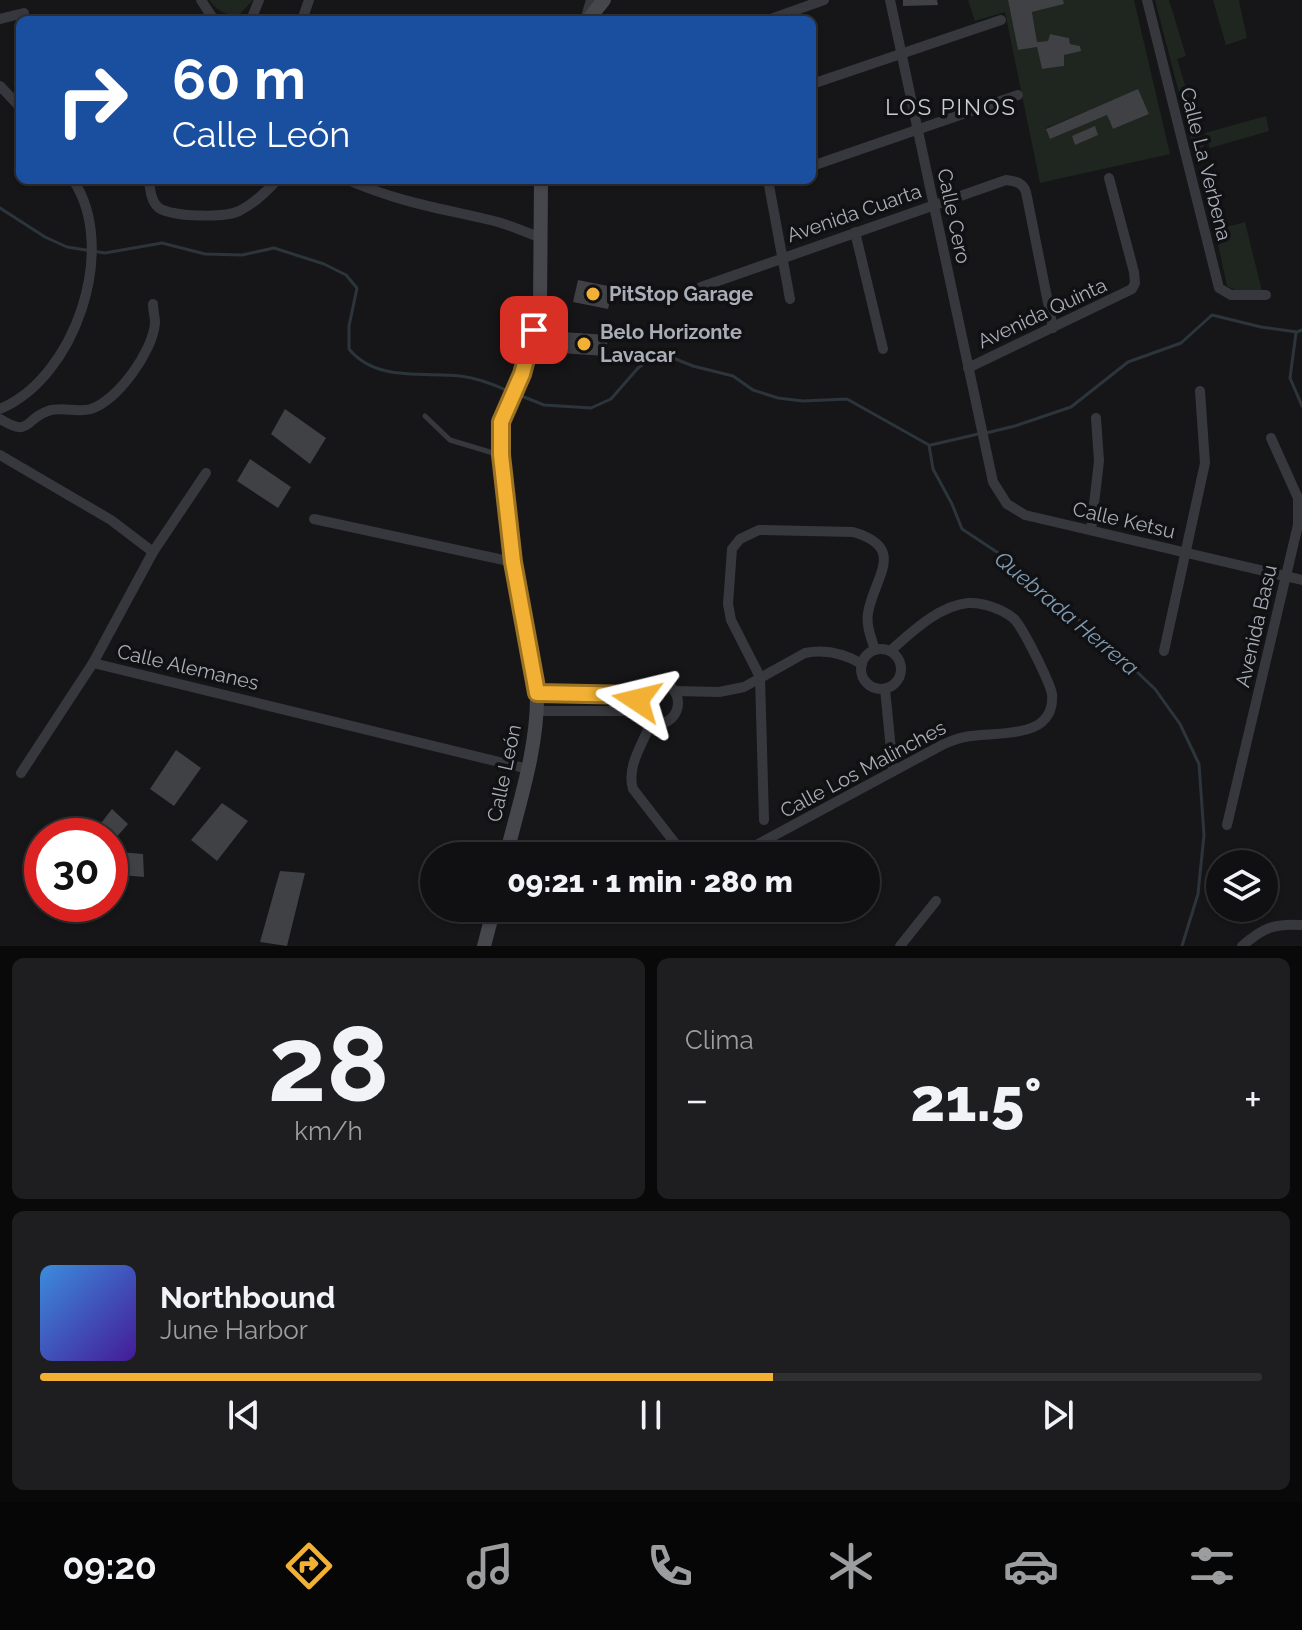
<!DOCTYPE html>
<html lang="es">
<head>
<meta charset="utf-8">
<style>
	body { margin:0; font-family:Raleway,sans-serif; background:#1e1e20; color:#f1f3f6; height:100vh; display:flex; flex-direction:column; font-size:30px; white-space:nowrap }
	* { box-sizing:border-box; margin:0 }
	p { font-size:26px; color:#9c9d9f }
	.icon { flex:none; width:44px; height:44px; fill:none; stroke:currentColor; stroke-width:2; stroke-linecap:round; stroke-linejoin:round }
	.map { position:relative; height:946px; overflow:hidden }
	.panel { display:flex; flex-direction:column; gap:12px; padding:12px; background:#09090a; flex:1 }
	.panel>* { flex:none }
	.guide { position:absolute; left:16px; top:16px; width:800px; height:168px; border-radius:12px; box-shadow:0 2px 6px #0004,0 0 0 2px #303032; background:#1a4fa0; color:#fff; overflow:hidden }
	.fabs { position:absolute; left:1206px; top:850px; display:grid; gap:16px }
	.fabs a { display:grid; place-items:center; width:72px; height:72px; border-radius:50%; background:#101012; box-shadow:0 2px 6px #0004,0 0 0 2px #303032; font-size:40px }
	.speed { position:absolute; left:24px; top:818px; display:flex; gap:16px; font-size:40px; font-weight:700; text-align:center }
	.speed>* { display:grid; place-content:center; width:104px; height:104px; border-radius:50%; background:#101012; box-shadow:0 2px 6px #0004,0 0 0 2px #303032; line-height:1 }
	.speed .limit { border:12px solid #d22; background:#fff; color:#111 }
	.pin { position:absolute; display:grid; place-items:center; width:68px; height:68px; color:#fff; margin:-34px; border-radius:16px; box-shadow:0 4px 12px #0006 }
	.me { position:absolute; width:88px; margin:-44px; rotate:280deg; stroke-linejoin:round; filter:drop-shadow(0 0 6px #0008) }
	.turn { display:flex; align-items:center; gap:28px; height:168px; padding:0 24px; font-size:36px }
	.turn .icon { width:104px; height:104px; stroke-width:2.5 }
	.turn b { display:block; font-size:56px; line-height:68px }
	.big { font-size:60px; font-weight:800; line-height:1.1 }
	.panel .card { flex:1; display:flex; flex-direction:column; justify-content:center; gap:12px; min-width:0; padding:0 28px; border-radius:12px; background:#1e1e20 }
	.panel .dial { align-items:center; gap:0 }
	.dial b { font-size:104px; line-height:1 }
	.song { display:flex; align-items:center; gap:24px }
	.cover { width:96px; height:96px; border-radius:12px; background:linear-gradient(135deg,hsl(210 70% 55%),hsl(260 70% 35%)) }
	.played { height:8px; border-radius:4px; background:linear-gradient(90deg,#f2b134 60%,#303032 60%) }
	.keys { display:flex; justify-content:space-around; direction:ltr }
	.heat { display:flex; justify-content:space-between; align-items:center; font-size:44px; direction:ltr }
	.panel .tiles { flex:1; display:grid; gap:12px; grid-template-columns:1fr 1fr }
	.card:last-child { grid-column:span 2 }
	.trip { position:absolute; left:420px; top:842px; width:460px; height:80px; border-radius:40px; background:#101012; box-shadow:0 2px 6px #0004,0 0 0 2px #303032; font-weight:800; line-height:80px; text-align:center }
	.tabs { display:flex; height:128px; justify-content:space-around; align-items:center; background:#060607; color:#9c9d9f }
	.tabs .icon { width:56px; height:56px }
	.tabs .current { color:#f2b134 }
	.tabs b { font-size:36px; color:#f1f3f6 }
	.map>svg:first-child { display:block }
	.green { fill:#1e261f; fill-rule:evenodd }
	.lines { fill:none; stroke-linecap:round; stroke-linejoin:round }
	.stream { stroke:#2c353c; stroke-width:3 }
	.building { fill:#404145 }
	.lane { stroke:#37383d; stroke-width:5 }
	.street { stroke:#37383d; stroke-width:10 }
	.secondary { stroke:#45474d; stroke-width:14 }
	.route-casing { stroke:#9d7322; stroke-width:20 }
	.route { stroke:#f2b134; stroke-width:14 }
	.poi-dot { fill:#f2b134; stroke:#111113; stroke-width:3 }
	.labels { text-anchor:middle; stroke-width:7; stroke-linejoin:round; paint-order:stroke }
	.street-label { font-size:20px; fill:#a8adb8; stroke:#111113 }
	.poi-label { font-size:20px; font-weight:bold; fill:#a8adb8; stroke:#111113; text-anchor:start }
	.neighbourhood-label { font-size:22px; letter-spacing:2px; fill:#c9ccd4; stroke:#111113 }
	.water-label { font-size:22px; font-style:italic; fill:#7f9bb3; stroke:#111113 }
</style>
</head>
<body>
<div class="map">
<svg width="1302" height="946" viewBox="0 0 1302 946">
	<rect width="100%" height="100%" fill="#161618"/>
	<g class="green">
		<path d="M209,0h44l-14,15c-13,1 -23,-5 -30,-15z"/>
		<path d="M968,0h40l10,50 19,-3 5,22 22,-3v-11l16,-5 -1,-4 -9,-2 -1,-6 -19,-4 -2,7 -11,1 -5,-30 31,-8v-4h71l36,154 -130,29 -35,-171 -30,9zM1138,90l11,24 -36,15 -6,-14 -57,24 -4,-11z"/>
		<path d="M1155,0h14l17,56 -9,3 27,88 -10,4z"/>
		<path d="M1213,0h28l-2,1 8,37 -21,7z"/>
		<path d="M1266,116l3,15 -59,17 -5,-15z"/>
		<path d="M1245,222l17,69h-25l-10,-5 -12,-56z"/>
	</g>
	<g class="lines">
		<g class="stream">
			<path d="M0,208l45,29 22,10 38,6 57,-10 43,11 37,1 32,-7 50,16 22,11 11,13 -8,38v23c27,33 74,23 111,27 17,2 33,8 48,15"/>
			<path d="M1296,333l-6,45 12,28"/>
			<path d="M519,395l25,10 47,3 20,-9 27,-31 17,-12h13l25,10 40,10 20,14 25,8 25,3 44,-2 82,46 4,24 19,35 10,25 50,33 103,89 40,38 25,35 19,40 5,71 -6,59 -16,52"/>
			<path d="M986,433l29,-7 56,-19 57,-45 53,-19 31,-28 49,12 36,5 5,-2"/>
			<path d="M931,445l47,-11"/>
		</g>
	</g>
	<g class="building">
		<path d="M903,0h34l1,5 -35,1z"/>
		<path d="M1008,0h55l1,4 -32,8 5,30 11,-1 2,-7 19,4 1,6 10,2 1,5 -17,4v11l-22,3 -5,-22 -19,3z"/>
		<path d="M1138,89l11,25 -36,15 -6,-14 -57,24 -4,-10z"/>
		<path d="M1095,126l3,9 -23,10 -3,-9z"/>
		<path d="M578,280l35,7 -5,22 -35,-7z"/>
		<path d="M562,332l46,3 -2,21 -46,-3z"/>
		<path d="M285,409l41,29 -16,26 -39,-30z"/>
		<path d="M250,459l41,28 -13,21 -41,-27z"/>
		<path d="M176,750l25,18 -27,38 -24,-17z"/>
		<path d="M222,803l26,18 -31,40 -26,-21z"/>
		<path d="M112,809l16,15 -14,16 5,12 24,2 1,23 -34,-3v-38h-19z"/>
		<path d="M280,871l25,2 -18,73 -27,-4z"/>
	</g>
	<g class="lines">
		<path class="lane" d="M425,416l25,24 50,15"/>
		<g class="street">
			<path d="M201,0l13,20"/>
			<path d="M890,0l103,482 14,22 18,11 277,65"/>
			<path d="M1147,0l72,288 12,7h35"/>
			<path d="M0,19l24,-6"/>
			<path d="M251,20l8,-20"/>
			<path d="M302,20l7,-20"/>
			<path d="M585,20l6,-20"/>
			<path d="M768,20l56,-20"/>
			<path d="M812,84l189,-64"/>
			<path d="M0,86l20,21"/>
			<path d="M812,166l206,-71"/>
			<path d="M149,180c1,9 2,22 10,28 14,9 66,10 80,3 15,-7 27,-19 38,-31"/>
			<path d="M348,180c53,23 92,28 146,41 17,4 32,12 48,17"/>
			<path d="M768,180l22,119"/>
			<path d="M855,232l28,117"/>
			<path d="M701,287l305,-107c10,1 17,3 20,12l27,136"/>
			<path d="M968,368l164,-79 3,-6 -1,-11 -25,-94"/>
			<path d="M0,409c75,-31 119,-161 73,-229"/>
			<path d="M0,419c31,19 24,0 48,-8 14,-5 28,2 43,-2 27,-9 62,-58 64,-86 0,-6 -2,-13 -2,-19"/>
			<path d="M0,455l111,65 42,32"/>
			<path d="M314,519l199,43"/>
			<path d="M1091,530l8,-69 -3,-43"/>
			<circle cx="881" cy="669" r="20"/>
			<path d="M1164,651l41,-188 -5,-72"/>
			<path d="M93,663l435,106"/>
			<circle cx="657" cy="703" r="21"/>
			<path d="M885,689l8,81"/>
			<path d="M675,691l44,1 25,-5 61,-34c20,-4 40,1 57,11"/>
			<path d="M537,693l101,2"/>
			<path d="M537,711h102"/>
			<path d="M651,723c-8,20 -25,44 -18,66l52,67"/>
			<path d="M21,773l72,-110 60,-111 53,-79"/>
			<path d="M764,820l-4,-143 -29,-57 -3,-16 4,-55 8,-10 19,-9 94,2c55,16 21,45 15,81 -2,13 3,24 7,37"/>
			<path d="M1227,825l71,-300v-27l-27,-60"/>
			<path d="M736,856l206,-111c7,-3 15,-7 23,-8 20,-4 61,-1 77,-15 8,-7 11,-17 10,-28 -2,-11 -30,-69 -39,-76 -11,-9 -31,-16 -45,-15 -30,3 -56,29 -78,48"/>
			<path d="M900,946l36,-45"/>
			<path d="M1242,946c21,-18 32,-23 60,-21"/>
		</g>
		<g class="secondary">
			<path d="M588,20l16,-20"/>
			<path d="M506,856c13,-53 32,-108 31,-163l-24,-131 -12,-107v-33l21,-48 18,-66 1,-128"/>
			<path d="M484,946l10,-38"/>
		</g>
	</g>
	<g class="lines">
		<g class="route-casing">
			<path id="route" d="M534,330l-12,44 -21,48v33l12,107 24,131 101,2 -1,5"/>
		</g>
		<use href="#route" class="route"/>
	</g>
	<g class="poi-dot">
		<circle cx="593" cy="294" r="8"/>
		<circle cx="584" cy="344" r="8"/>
	</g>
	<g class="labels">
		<g class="street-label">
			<text transform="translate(1206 164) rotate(76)" y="7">Calle La Verbena</text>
			<text transform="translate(854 213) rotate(-19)" y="7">Avenida Cuarta</text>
			<text transform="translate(954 216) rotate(78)" y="7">Calle Cero</text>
			<text transform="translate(1042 313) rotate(-25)" y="7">Avenida Quinta</text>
			<text transform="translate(1124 520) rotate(13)" y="7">Calle Ketsu</text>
			<text transform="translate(1256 626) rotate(-77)" y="7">Avenida Basu</text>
			<text transform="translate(188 667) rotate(13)" y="7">Calle Alemanes</text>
			<text transform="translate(863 769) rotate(-28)" y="7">Calle Los Malinches</text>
			<text transform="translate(504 773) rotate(-78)" y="7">Calle León</text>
		</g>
		<g class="poi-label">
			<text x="609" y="301">PitStop Garage</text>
			<text x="600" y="339">Belo Horizonte<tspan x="600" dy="23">Lavacar</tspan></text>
		</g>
		<g class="neighbourhood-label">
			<text x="951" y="115">LOS PINOS</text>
		</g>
		<g class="water-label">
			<text transform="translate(1067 613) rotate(40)" y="8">Quebrada Herrera</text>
		</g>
	</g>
</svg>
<div class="fabs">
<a><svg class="icon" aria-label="layers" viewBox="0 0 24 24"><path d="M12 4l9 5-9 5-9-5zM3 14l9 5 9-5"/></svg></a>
</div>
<div class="speed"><div class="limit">30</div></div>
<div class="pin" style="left:534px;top:330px;background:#d93025"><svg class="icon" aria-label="arrive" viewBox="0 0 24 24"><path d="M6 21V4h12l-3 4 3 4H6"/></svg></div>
<svg class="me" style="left:637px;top:700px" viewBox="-20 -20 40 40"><path d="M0-17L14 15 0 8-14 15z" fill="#f2b134" stroke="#fff" stroke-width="4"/></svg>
<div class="trip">09:21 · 1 min · 280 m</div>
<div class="guide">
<div class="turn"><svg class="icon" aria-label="right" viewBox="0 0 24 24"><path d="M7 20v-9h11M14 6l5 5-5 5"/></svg><div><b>60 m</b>Calle León</div></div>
</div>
</div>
<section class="panel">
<div class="tiles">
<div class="card dial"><b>28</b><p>km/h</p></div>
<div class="card"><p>Clima</p>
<div class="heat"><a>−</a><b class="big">21.5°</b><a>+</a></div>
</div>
<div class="card">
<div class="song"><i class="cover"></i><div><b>Northbound</b><p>June Harbor</p></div></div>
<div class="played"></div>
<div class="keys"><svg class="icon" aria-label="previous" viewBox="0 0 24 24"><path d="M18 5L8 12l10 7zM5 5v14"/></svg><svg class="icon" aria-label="pause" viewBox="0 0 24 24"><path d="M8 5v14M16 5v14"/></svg><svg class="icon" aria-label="next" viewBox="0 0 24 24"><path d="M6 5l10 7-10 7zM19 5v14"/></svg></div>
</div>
</div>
</section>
<nav class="tabs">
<b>09:20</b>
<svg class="icon current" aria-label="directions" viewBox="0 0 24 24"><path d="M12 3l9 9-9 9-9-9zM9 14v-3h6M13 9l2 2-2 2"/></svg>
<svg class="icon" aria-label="music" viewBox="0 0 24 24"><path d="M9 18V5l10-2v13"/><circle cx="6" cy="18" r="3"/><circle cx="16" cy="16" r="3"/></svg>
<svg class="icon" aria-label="phone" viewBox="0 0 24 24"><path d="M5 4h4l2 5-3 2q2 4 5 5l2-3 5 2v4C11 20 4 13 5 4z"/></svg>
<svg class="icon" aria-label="climate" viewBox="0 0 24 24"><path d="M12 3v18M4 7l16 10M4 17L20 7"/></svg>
<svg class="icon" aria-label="car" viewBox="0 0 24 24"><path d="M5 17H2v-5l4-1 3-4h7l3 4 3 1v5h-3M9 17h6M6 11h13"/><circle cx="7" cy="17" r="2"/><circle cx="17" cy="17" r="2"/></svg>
<svg class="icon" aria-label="filters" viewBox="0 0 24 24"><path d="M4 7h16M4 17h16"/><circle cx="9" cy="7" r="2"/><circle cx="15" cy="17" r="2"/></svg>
</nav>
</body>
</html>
